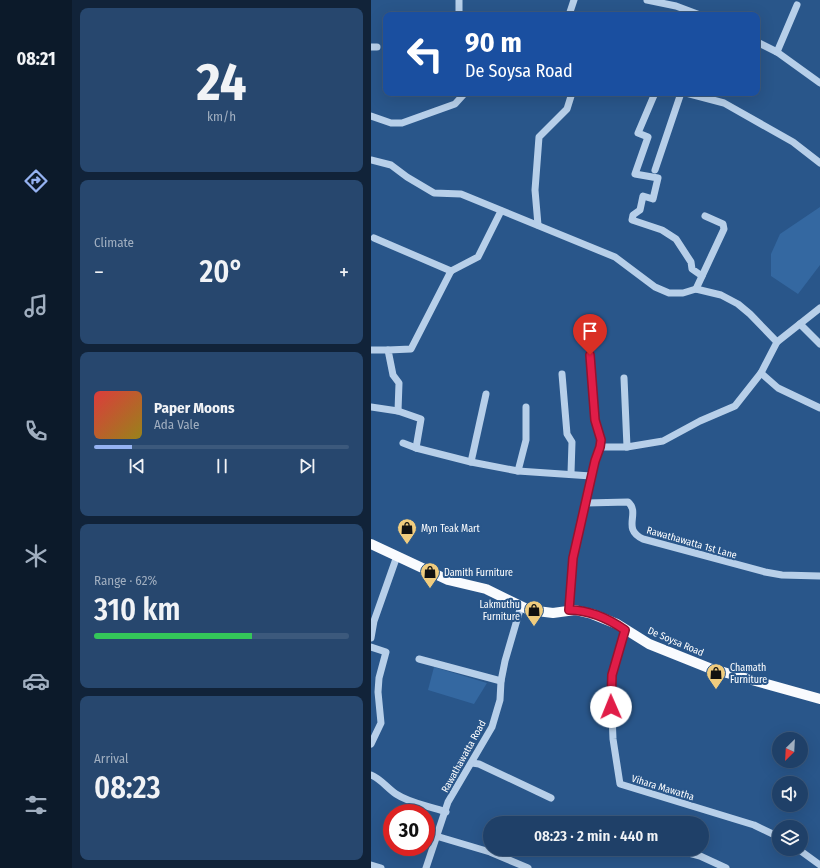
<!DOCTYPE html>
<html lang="en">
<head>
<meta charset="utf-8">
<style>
	body { margin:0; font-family:"Fira Sans Condensed",sans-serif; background:#27476e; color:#f1f3f6; height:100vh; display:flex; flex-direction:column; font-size:15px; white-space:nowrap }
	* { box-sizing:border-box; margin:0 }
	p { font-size:13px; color:#a1afc0 }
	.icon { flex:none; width:22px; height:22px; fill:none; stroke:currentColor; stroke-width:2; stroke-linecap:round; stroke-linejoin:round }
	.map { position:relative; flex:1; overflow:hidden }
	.side { display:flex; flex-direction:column; gap:8px; padding:8px; background:#112339; width:299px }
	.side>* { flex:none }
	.hud { position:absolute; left:12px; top:12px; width:377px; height:84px; border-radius:8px; box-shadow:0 4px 16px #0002,0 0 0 1px #3c597c; background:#1a4fa0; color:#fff; overflow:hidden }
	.needle { width:26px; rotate:204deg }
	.fabs { position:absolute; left:401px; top:732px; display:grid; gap:8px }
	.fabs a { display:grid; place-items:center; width:36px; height:36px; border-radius:50%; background:#1f4068; box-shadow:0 4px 16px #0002,0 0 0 1px #3c597c; font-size:20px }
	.speed { position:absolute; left:12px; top:804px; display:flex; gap:8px; font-size:20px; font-weight:700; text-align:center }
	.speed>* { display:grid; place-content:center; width:52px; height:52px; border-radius:50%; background:#1f4068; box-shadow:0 4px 16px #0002,0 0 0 1px #3c597c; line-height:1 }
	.speed .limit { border:6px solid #d22; background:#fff; color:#111 }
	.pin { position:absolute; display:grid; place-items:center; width:34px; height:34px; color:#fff; margin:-41px -17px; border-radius:50% 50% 50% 0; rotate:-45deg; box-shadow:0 0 4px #0007 }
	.pin .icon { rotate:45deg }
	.me { position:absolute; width:44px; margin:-22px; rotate:359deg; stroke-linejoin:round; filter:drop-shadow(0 0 3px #0008) }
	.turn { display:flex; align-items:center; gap:14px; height:84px; padding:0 16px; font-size:18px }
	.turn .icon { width:52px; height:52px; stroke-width:2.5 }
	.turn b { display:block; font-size:28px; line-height:34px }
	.big { font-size:30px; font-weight:600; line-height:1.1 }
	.side .tile { flex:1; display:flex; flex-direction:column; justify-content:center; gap:6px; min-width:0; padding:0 14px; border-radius:8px; background:#27476e }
	.side .dial { align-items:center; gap:0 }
	.dial b { font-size:52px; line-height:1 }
	.song { display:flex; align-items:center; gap:12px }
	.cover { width:48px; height:48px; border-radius:6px; background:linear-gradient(135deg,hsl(0 70% 55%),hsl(50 70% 35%)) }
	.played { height:4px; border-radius:2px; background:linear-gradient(90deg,#95b2f1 15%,#3c597c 15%) }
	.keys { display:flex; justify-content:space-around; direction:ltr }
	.heat { display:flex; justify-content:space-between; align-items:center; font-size:22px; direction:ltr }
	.charge { height:6px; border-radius:3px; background:linear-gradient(90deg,#34c759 62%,#3c597c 0) }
	.trip { position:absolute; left:112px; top:816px; width:226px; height:40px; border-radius:20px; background:#1f4068; box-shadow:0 4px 16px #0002,0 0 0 1px #3c597c; font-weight:600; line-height:40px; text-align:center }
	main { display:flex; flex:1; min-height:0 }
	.tab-bar { display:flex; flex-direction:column; width:72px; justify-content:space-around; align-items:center; background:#0c1a2a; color:#a1afc0 }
	.tab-bar .icon { width:28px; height:28px }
	.tab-bar .active { color:#95b2f1 }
	.tab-bar b { font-size:18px; color:#f1f3f6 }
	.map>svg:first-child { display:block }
	.green { fill:#3468a1 }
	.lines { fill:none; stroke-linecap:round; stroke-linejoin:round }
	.minor { stroke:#b7cfe9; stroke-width:7 }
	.major { stroke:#f9fbfe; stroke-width:10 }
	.route-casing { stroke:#92132f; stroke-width:10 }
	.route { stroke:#e11d48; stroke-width:7 }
	.labels { text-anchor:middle; stroke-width:4; stroke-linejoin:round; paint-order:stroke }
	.poi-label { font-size:10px; fill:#fff; stroke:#29568a; text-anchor:start }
	.street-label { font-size:10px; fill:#fff; stroke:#29568a }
</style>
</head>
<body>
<main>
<nav class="tab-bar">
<b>08:21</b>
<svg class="icon active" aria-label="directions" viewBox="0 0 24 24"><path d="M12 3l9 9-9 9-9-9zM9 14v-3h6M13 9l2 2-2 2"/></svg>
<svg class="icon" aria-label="music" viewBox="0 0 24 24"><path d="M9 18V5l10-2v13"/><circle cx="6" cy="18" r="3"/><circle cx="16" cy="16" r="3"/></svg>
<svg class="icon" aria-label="phone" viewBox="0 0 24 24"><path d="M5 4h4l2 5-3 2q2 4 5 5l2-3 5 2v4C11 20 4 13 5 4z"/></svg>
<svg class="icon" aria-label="climate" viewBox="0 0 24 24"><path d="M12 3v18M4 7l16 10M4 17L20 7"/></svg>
<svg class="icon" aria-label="car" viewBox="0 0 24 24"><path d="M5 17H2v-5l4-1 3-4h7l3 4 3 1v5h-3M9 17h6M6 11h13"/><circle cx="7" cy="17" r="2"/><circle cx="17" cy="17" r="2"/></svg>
<svg class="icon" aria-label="filters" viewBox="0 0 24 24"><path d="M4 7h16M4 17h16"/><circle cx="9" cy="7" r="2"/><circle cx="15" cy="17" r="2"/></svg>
</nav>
<section class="side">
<div class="tile dial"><b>24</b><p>km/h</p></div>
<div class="tile"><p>Climate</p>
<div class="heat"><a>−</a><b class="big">20°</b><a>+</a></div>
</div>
<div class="tile">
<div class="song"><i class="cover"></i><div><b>Paper Moons</b><p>Ada Vale</p></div></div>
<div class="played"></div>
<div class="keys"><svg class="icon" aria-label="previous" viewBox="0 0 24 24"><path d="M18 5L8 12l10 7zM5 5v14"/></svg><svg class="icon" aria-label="pause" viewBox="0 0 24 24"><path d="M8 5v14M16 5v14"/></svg><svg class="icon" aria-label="next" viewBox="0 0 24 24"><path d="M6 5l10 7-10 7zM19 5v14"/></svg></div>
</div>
<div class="tile"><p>Range · 62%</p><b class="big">310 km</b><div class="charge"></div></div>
<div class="tile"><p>Arrival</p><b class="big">08:23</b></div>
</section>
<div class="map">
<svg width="449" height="868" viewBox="0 0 449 868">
	<rect width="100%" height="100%" fill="#29568a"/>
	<g class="green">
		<path d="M449,207v58l-22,29 -27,-18v-22l9,-20z"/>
		<path d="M63,667l53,16 -13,21 -46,-14z"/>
	</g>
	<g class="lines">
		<g class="minor">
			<path d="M276,0l29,6 24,9"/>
			<path d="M88,15v-15"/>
			<path d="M198,15l5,-15"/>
			<path d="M386,42l20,10 43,31"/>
			<path d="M0,47h6"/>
			<path d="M406,52l20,-47"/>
			<path d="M284,93l-17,40 10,4 -13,37 23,4 -5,21 -10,-3 -3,14 -7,5 -1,5 30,10 14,9 15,23 1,7 10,7"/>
			<path d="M315,93l38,10 69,39 27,21"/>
			<path d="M0,116l20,7h11l53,-19 10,-11"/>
			<path d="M0,160l20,5 16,12 27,16 27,1 154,63 40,30 14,6h14l13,-4 25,6 17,9 12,10 27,28"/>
			<path d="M284,170l26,-77"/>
			<path d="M167,225l-3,-35 4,-53 28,-28 5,-16"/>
			<path d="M3,238l77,33"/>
			<path d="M325,289l28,-60 -1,-5 -18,-8"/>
			<path d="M429,324l20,20"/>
			<path d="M0,350h17"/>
			<path d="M390,373l17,15 42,20"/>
			<path d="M191,374l5,60 5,8 -1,31"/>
			<path d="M253,378l3,69 36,-6 37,-20 35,-15 26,-33 16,-31 43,-34"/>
			<path d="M0,407l27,4 23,8 -5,29"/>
			<path d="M27,411l1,-28 -6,-8 -5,-25 23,-1 40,-78 27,-14 23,-46"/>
			<path d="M32,443l13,5 55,14 47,9 73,5"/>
			<path d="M229,447h27"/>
			<path d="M100,462l15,-68"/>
			<path d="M147,471l8,-31v-33"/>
			<path d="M215,503l42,-1c13,11 -7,27 15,37l122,33 17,3 38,1"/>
			<path d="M198,610l4,-53 22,-96 5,-14 1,-7 -6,-20 -5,-65"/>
			<path d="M255,630l-14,45 -1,16 2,48 7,45 134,41 25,12"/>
			<path d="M0,638l3,-17 23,-65"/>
			<path d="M0,647l15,5 -7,26 -1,14 3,31 -10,21"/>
			<path d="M48,659l82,22"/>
			<path d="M101,763l7,1 72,34"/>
			<path d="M0,775c10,4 16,13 25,19 15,10 33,12 50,18"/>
			<path d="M65,836l54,16 38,16"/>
			<path d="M427,849l22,16"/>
			<path d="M318,853l11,3 26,12"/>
			<path d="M0,865l10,3"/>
			<path d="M55,868l22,-66 44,-75 8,-27 1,-19 4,-20 16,-55"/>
		</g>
		<path class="major" d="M0,544l77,36 38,9 43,21 24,3 22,-3 17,4 25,10 32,20 60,24 111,31"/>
	</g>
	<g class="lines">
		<g class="route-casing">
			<path id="route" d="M219,355l5,65 6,20 -1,7 -5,14 -22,97 -4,52c20,0 40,9 56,20l-13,45 -1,32"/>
		</g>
		<use href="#route" class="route"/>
	</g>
	<defs>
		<g id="shop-pin" transform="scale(1)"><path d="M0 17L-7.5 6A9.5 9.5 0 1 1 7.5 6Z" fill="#f0cc7e" stroke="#29568a"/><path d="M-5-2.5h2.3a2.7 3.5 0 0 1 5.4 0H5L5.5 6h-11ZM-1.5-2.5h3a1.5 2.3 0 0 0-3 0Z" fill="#111"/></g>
	</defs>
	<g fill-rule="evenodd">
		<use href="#shop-pin" x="36" y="528"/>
		<use href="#shop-pin" x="59" y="572"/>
		<use href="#shop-pin" x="163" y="610"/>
		<use href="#shop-pin" x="345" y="673"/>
	</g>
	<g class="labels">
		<g class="poi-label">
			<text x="50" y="532">Myn Teak Mart</text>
			<text x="73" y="576">Damith Furniture</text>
			<text x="149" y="608" text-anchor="end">Lakmuthu<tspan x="149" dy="12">Furniture</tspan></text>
			<text x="359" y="671">Chamath<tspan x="359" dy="12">Furniture</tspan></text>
		</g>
		<g class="street-label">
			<text transform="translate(321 542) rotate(16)" y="4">Rawathawatta 1st Lane</text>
			<text transform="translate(305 641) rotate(23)" y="4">De Soysa Road</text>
			<text transform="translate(92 756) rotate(-61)" y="4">Rawathawatta Road</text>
			<text transform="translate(292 787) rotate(17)" y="4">Vihara Mawatha</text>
		</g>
	</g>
</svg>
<div class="fabs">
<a><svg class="needle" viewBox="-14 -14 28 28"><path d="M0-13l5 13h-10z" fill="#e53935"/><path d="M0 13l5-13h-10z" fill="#a1afc0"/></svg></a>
<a><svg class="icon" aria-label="sound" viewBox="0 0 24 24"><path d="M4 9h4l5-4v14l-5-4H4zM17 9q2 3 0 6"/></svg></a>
<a><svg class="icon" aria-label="layers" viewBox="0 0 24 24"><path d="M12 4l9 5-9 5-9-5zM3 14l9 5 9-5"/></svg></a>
</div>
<div class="speed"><div class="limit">30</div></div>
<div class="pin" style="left:219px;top:355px;background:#d93025"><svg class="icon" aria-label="arrive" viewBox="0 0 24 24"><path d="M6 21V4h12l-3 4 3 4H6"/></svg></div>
<svg class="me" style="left:240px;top:707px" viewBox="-20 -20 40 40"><circle r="19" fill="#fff"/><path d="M0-13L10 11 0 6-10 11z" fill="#e11d48"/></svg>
<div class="trip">08:23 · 2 min · 440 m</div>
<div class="hud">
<div class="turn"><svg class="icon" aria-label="left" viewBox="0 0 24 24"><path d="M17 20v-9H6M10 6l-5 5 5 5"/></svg><div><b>90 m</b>De Soysa Road</div></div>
</div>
</div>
</main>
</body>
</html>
